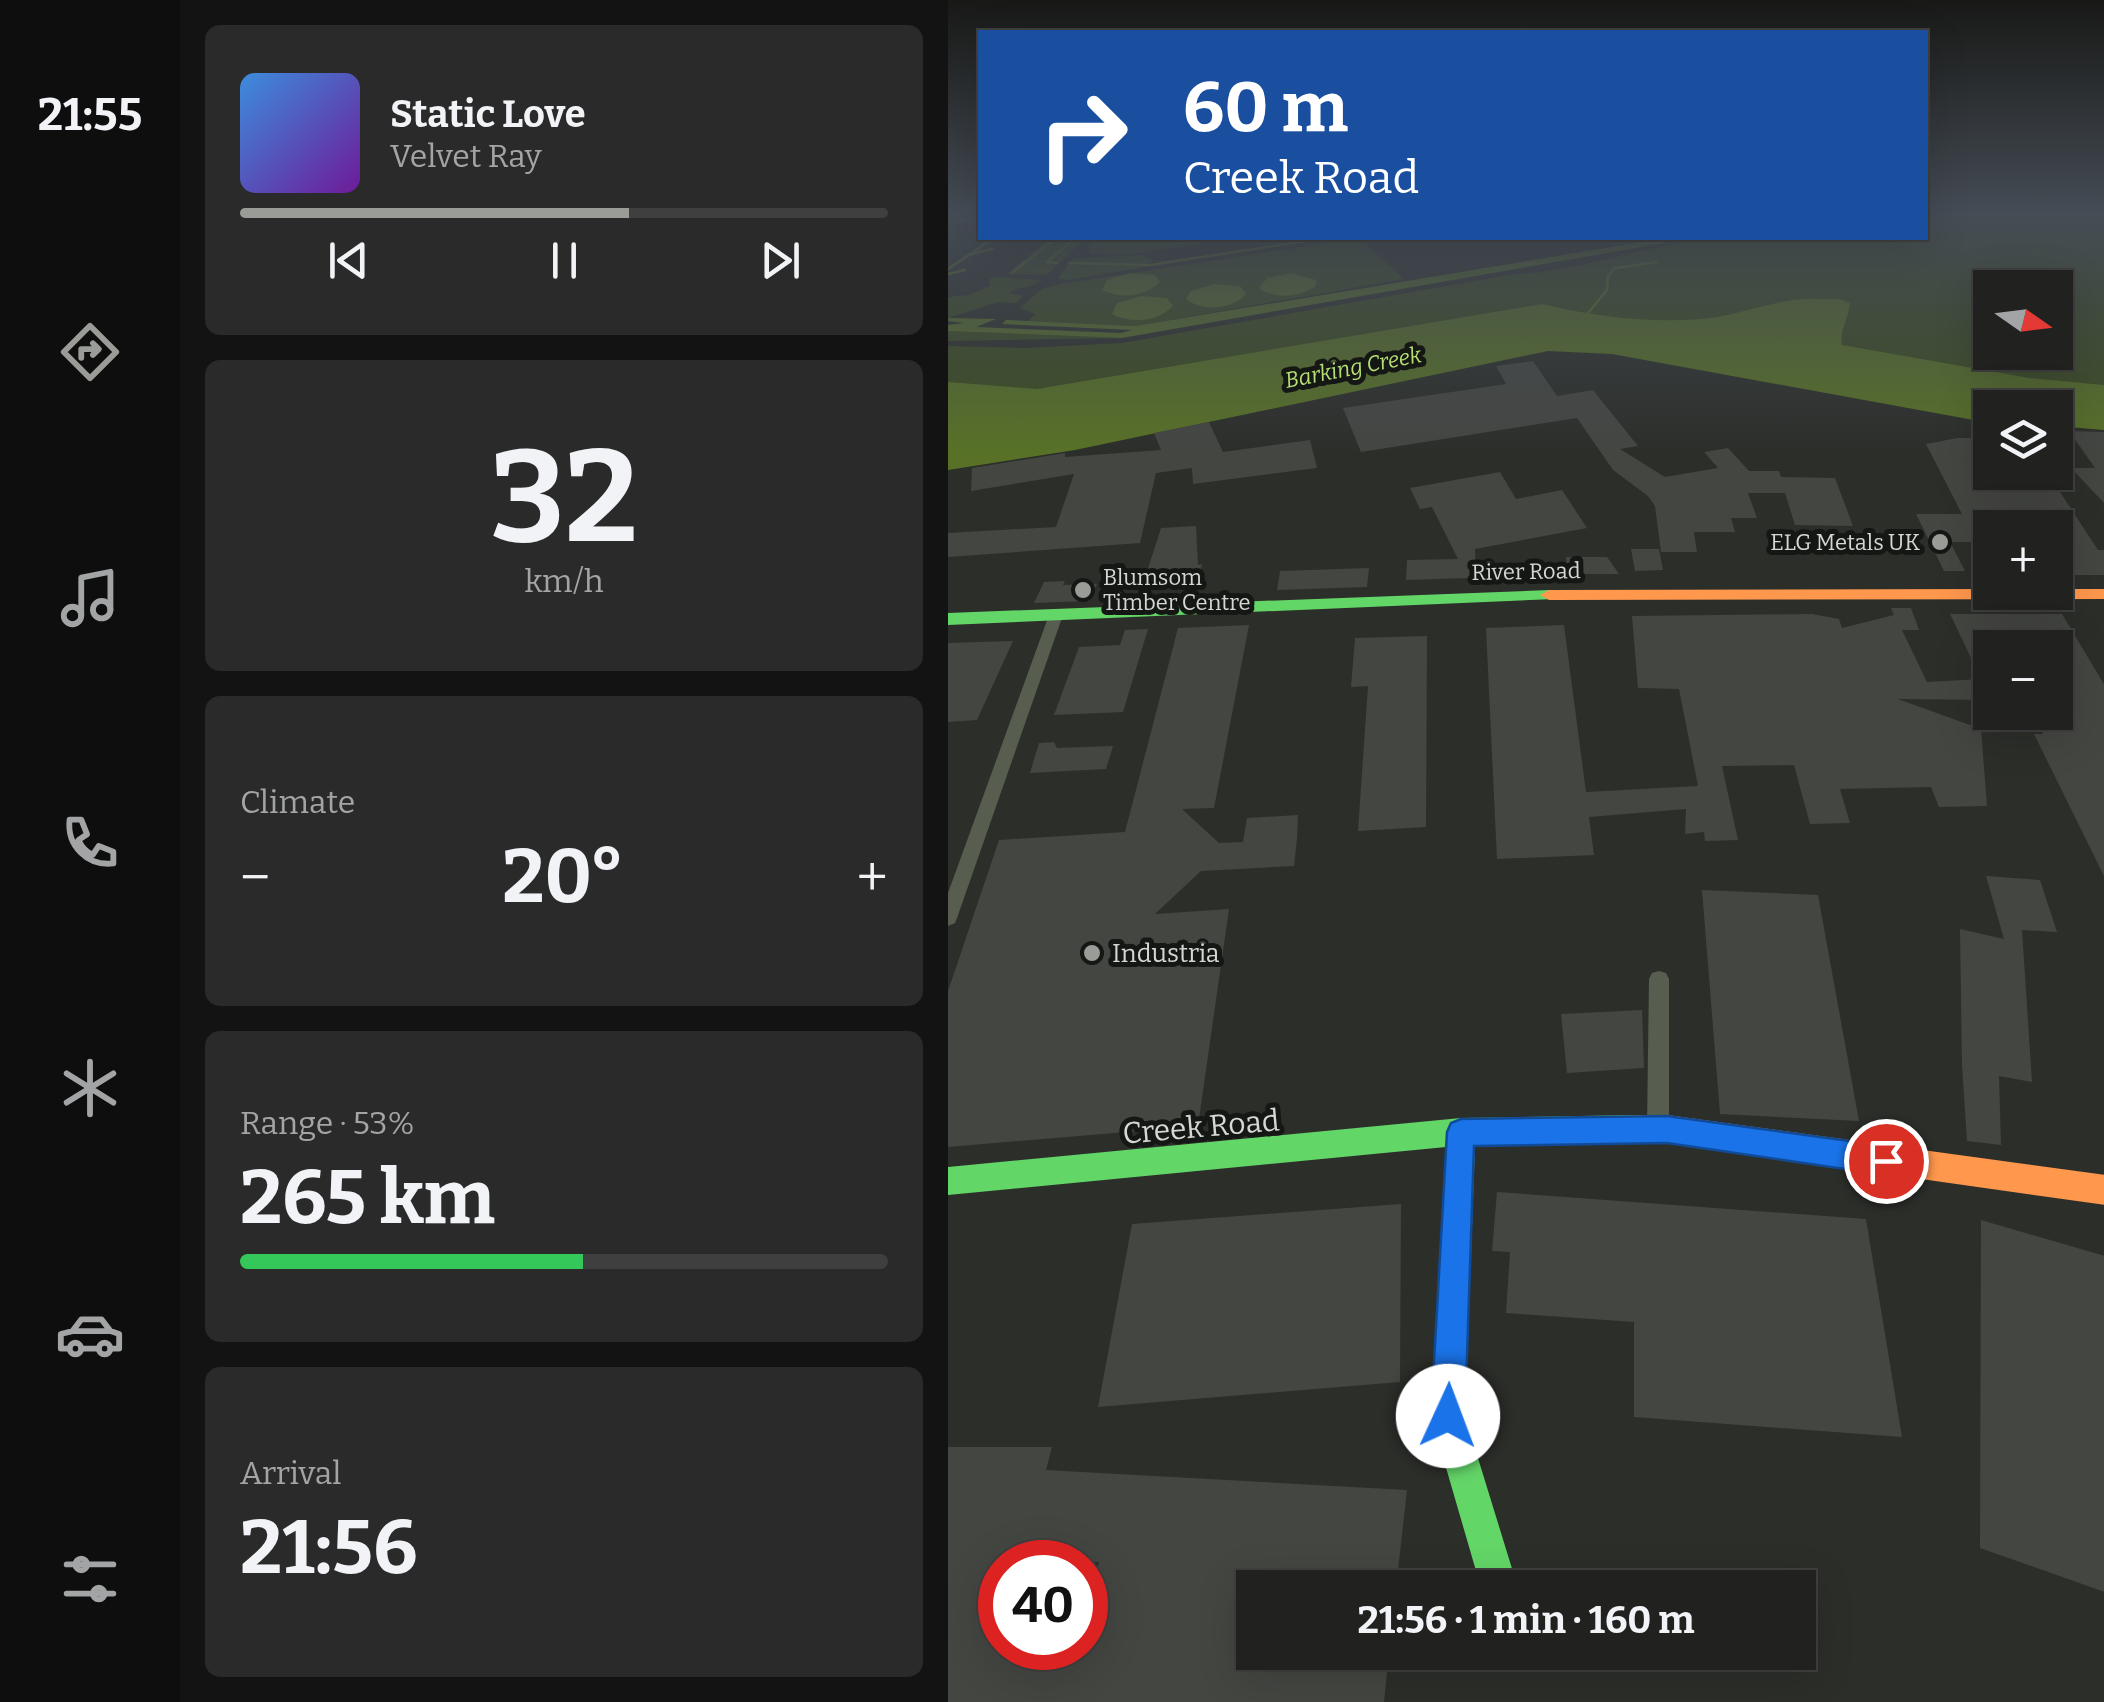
<!DOCTYPE html>
<html lang="en">
<head>
<meta charset="utf-8">
<style>
	body { margin:0; font-family:Bitter,serif; background:#292a29; color:#f1f3f6; height:100vh; display:flex; flex-direction:column; font-size:38px; white-space:nowrap }
	* { box-sizing:border-box; margin:0 }
	p { font-size:32px; color:#a2a4a5 }
	.icon { flex:none; width:55px; height:55px; fill:none; stroke:currentColor; stroke-width:2; stroke-linecap:round; stroke-linejoin:round }
	.map { position:relative; flex:1; overflow:hidden }
	.sheet { display:flex; flex-direction:column; gap:25px; padding:25px; background:#121312; width:768px }
	.sheet>* { flex:none }
	.hud { position:absolute; left:30px; top:30px; width:950px; height:210px; border-radius:0px; box-shadow:0 10px 40px #0002,0 0 0 2px #3e3f3e; background:#1a4fa0; color:#fff; overflow:hidden }
	.needle { width:65px; rotate:104deg }
	.tools { position:absolute; left:1025px; top:270px; display:grid; gap:20px }
	.tools a { display:grid; place-items:center; width:100px; height:100px; border-radius:0px; background:#212220; box-shadow:0 10px 40px #0002,0 0 0 2px #3e3f3e; font-size:50px }
	.speed { position:absolute; left:30px; top:1540px; display:flex; gap:20px; font-size:50px; font-weight:700; text-align:center }
	.speed>* { display:grid; place-content:center; width:130px; height:130px; border-radius:50%; background:#212220; box-shadow:0 10px 40px #0002,0 0 0 2px #3e3f3e; line-height:1 }
	.speed .limit { border:15px solid #d22; background:#fff; color:#111 }
	.pin { position:absolute; display:grid; place-items:center; width:85px; height:85px; color:#fff; margin:-42px; border:5px solid #fff; border-radius:50%; box-shadow:0 2px 10px #0007 }
	.me { position:absolute; width:110px; margin:-55px; rotate:2deg; stroke-linejoin:round; filter:drop-shadow(0 0 8px #0008) }
	.turn { display:flex; align-items:center; gap:35px; height:210px; padding:0 40px; font-size:45px }
	.turn .icon { width:130px; height:130px; stroke-width:2.5 }
	.turn b { display:block; font-size:70px; line-height:85px }
	.big { font-size:75px; font-weight:700; line-height:1.1 }
	.sheet .widget { flex:1; display:flex; flex-direction:column; justify-content:center; gap:15px; min-width:0; padding:0 35px; border-radius:15px; background:#292a29 }
	.sheet .dial { align-items:center; gap:0 }
	.dial b { font-size:130px; line-height:1 }
	.song { display:flex; align-items:center; gap:30px }
	.cover { width:120px; height:120px; border-radius:15px; background:linear-gradient(135deg,hsl(210 70% 55%),hsl(280 70% 35%)) }
	.played { height:10px; border-radius:5px; background:linear-gradient(90deg,#9a9c98 60%,#3e3f3e 60%) }
	.keys { display:flex; justify-content:space-around; direction:ltr }
	.heat { display:flex; justify-content:space-between; align-items:center; font-size:55px; direction:ltr }
	.charge { height:15px; border-radius:8px; background:linear-gradient(90deg,#34c759 53%,#3e3f3e 0) }
	.trip { position:absolute; left:288px; top:1570px; width:580px; height:100px; border-radius:0px; background:#212220; box-shadow:0 10px 40px #0002,0 0 0 2px #3e3f3e; font-weight:700; line-height:100px; text-align:center }
	main { display:flex; flex:1; min-height:0 }
	.tab-bar { display:flex; flex-direction:column; width:180px; justify-content:space-around; align-items:center; background:#0d0e0d; color:#a2a4a5 }
	.tab-bar .icon { width:70px; height:70px }
	.tab-bar .selected { color:#9a9c98 }
	.tab-bar b { font-size:45px; color:#f1f3f6 }
	.map>svg:first-child { display:block }
	.green { fill:#3c4c20; fill-rule:evenodd }
	.water { fill:#587127 }
	.lines { fill:none; stroke-linecap:round; stroke-linejoin:round }
	.stream { stroke:#587127; stroke-width:2.5 }
	.building { fill:#444642; fill-rule:evenodd }
	.street { fill:#585e4f; fill-rule:evenodd }
	.fast { fill:#63d668; fill-rule:evenodd }
	.slow { fill:#ff974d; fill-rule:evenodd }
	.route { fill:#1a73e8; stroke:#114b97; stroke-width:2.5 }
	.poi-dot { fill:#9a9c98; stroke:#151714; stroke-width:4 }
	.labels { text-anchor:middle; stroke-width:10; stroke-linejoin:round; paint-order:stroke }
	.far-water-label { font-size:22px; font-style:italic; fill:#b6de73; stroke:#151714 }
	.far-poi-label { font-size:22px; fill:#d5d7d3; stroke:#151714; text-anchor:end }
	.far-street-label { font-size:22px; fill:#d5d7d3; stroke:#151714 }
	.poi-label { font-size:25px; fill:#d5d7d3; stroke:#151714; text-anchor:start }
	.near-street-label { font-size:30px; fill:#d5d7d3; stroke:#151714 }
</style>
</head>
<body>
<main>
<nav class="tab-bar">
<b>21:55</b>
<svg class="icon selected" aria-label="directions" viewBox="0 0 24 24"><path d="M12 3l9 9-9 9-9-9zM9 14v-3h6M13 9l2 2-2 2"/></svg>
<svg class="icon" aria-label="music" viewBox="0 0 24 24"><path d="M9 18V5l10-2v13"/><circle cx="6" cy="18" r="3"/><circle cx="16" cy="16" r="3"/></svg>
<svg class="icon" aria-label="phone" viewBox="0 0 24 24"><path d="M5 4h4l2 5-3 2q2 4 5 5l2-3 5 2v4C11 20 4 13 5 4z"/></svg>
<svg class="icon" aria-label="climate" viewBox="0 0 24 24"><path d="M12 3v18M4 7l16 10M4 17L20 7"/></svg>
<svg class="icon" aria-label="car" viewBox="0 0 24 24"><path d="M5 17H2v-5l4-1 3-4h7l3 4 3 1v5h-3M9 17h6M6 11h13"/><circle cx="7" cy="17" r="2"/><circle cx="17" cy="17" r="2"/></svg>
<svg class="icon" aria-label="filters" viewBox="0 0 24 24"><path d="M4 7h16M4 17h16"/><circle cx="9" cy="7" r="2"/><circle cx="15" cy="17" r="2"/></svg>
</nav>
<section class="sheet">
<div class="widget">
<div class="song"><i class="cover"></i><div><b>Static Love</b><p>Velvet Ray</p></div></div>
<div class="played"></div>
<div class="keys"><svg class="icon" aria-label="previous" viewBox="0 0 24 24"><path d="M18 5L8 12l10 7zM5 5v14"/></svg><svg class="icon" aria-label="pause" viewBox="0 0 24 24"><path d="M8 5v14M16 5v14"/></svg><svg class="icon" aria-label="next" viewBox="0 0 24 24"><path d="M6 5l10 7-10 7zM19 5v14"/></svg></div>
</div>
<div class="widget dial"><b>32</b><p>km/h</p></div>
<div class="widget"><p>Climate</p>
<div class="heat"><a>−</a><b class="big">20°</b><a>+</a></div>
</div>
<div class="widget"><p>Range · 53%</p><b class="big">265 km</b><div class="charge"></div></div>
<div class="widget"><p>Arrival</p><b class="big">21:56</b></div>
</section>
<div class="map">
<svg width="1157" height="1702" viewBox="0 0 1157 1702">
	<rect width="100%" height="100%" fill="#2c2e2a"/>
	<g class="green">
		<path d="M978,214h178v185l-251,-41 -59,-32 -577,54 -269,18v-52l78,2 96,-5 393,-69c69,-3 134,-31 203,-36 68,-6 139,0 208,0zM1042,288h66v64h-66z"/>
		<path d="M102,238h37l-41,37 -39,-1z"/>
		<path d="M149,238h114l2,4 -82,12 -42,-1v-8z"/>
		<path d="M411,238l45,41 -269,47 -107,-5 7,-7 -15,-6 23,-20 18,-4z"/>
		<path d="M195,255l11,6 -8,3 2,3 -81,13 -9,-2 16,-20z"/>
		<path d="M48,277l44,3c-10,10 -22,5 -31,13l14,3 -7,7 -18,-1 -50,16v-21l21,-2 21,-9 -1,-7z"/>
		<path d="M0,331h2l172,7 -174,3z"/>
	</g>
	<g class="water">
		<path d="M718,238h27l-571,100 -174,-7v-6l16,-2 -16,-2v-3l48,1 -20,8 145,6 11,-3 -130,-6 4,-4 129,6z"/>
		<path d="M182,273l25,2 5,7c-15,15 -40,17 -58,8l5,-10z"/>
		<path d="M343,273l25,7v6c-16,11 -41,14 -57,2l8,-10z"/>
		<path d="M266,284l26,2 6,8c-15,16 -43,18 -60,5l5,-8z"/>
		<path d="M193,296l26,2 6,8c-16,16 -42,18 -61,8l5,-11z"/>
		<path d="M891,299l11,4c-1,14 -11,29 -8,42l187,33 75,7v45l-48,-4v-18h-66v15l-378,-69 -64,-3 -473,99 -127,20v-88l89,7 505,-85c55,13 112,20 168,14 28,-4 55,-14 82,-18 15,-2 32,-1 47,-1z"/>
	</g>
	<g class="lines">
		<g class="stream">
			<path d="M0,223l32,-5"/>
			<path d="M20,255l24,-6"/>
			<path d="M110,263l-11,-1 28,-24"/>
			<path d="M121,263l81,2 176,-27"/>
			<path d="M0,269l46,-31"/>
			<path d="M65,272l43,-34"/>
			<path d="M0,274l17,-4"/>
			<path d="M636,318l23,-28 1,-14 7,-8 42,-6"/>
		</g>
	</g>
	<g class="building">
		<path d="M585,361l24,35 36,-6 45,56 -18,3 45,28 53,-9 -14,-16 24,-4 21,23h30l2,6 54,1 18,48 -58,-1 -10,-32h-37l9,25h-26l4,14h-41l3,20h-36l-6,-46 -7,-10 -35,-26 -36,-52 -216,34 -18,-44 163,-24 -10,-18z"/>
		<path d="M261,422l14,30 87,-12 7,28 -124,16 -1,-16 -36,5 -16,70 -192,14v-24l108,-6 18,-53 -103,17 1,-23 93,-15v4l96,-7 -7,-17z"/>
		<path d="M1121,431l36,1v72l-34,-36h24z"/>
		<path d="M1009,438h33v34h57l51,78h7v25h-32l-17,-28v-19h-66v14h-40l15,29h-21l-28,-57h46l-36,-70z"/>
		<path d="M552,472l16,27 46,-9 25,38 -112,21 1,37 -8,-8 -62,2 1,-20 51,-1 -26,-52 -12,2 -10,-21z"/>
		<path d="M248,526l2,39 4,-1 -4,19 -55,1 18,-56z"/>
		<path d="M683,549h28l4,21 -28,1z"/>
		<path d="M618,557h41l12,17h-52z"/>
		<path d="M421,568l-2,19 -90,3 3,-19z"/>
		<path d="M117,581l-2,4 34,-1 -8,17 -55,2 10,-21z"/>
		<path d="M943,608h20l8,22h-17l25,52 54,-3 -31,-65h112l43,72v192l-71,-144h9l-9,-17h22v-69h-66v52l-92,-1 83,30 6,77 -48,1 -8,-20 -91,2 10,34 -40,1 -16,-59 -72,1 16,74 -33,1 -1,-9 -19,2 1,-25 -97,8 5,38 -97,4 -11,-231 78,-3 22,167 112,-6 -19,-97 -41,-1 -6,-72 180,-2 27,5 3,9 52,-13z"/>
		<path d="M301,625l-35,183 -32,1 37,34 24,-1 4,-24 51,-3 -1,24 -3,27 -93,5 -46,43 74,-5 -31,217 -250,21v-156l51,-151 126,-8 53,-204z"/>
		<path d="M200,629l-25,83 -69,3 25,-68 41,-2 5,-15z"/>
		<path d="M479,636l-1,191 -68,4 10,-145 -17,1 4,-49z"/>
		<path d="M65,641l-36,79 -29,2v-79z"/>
		<path d="M106,742l3,6 56,-2 -7,23 -76,4 9,-30z"/>
		<path d="M1038,876l54,4 17,52 -35,-2 10,152 -33,-6 2,69 -34,-4 -5,-76 -2,-136 44,10z"/>
		<path d="M754,890l116,5 41,226 -139,-7z"/>
		<path d="M694,1010l2,58 -77,5 -6,-59z"/>
		<path d="M549,1192l369,27 36,218 -268,-20v-95l-128,-9 4,-61 -18,-1z"/>
		<path d="M453,1204l-1,178 -302,25 34,-183z"/>
		<path d="M1033,1220l124,36v336l-125,-44z"/>
		<path d="M0,1447h104l-6,23 361,20 -11,98h-143v64h136l-5,50h-436zM52,1562h99l-13,49v37h-86z"/>
	</g>
	<g class="lines">
		<g class="street">
			<path d="M108,611l7,4 -106,303 -2,5 -7,3v-33l101,-278z"/>
			<path d="M711,971l7,2 3,6v150l-3,7 -8,4 -8,-4 -3,-7 2,-150 3,-6z"/>
		</g>
		<g class="fast">
			<path d="M601,590l6,1v8l-607,26v-12z"/>
			<path d="M688,1115l10,4 4,10 -4,10 -10,4 -161,2 -10,271 53,172h-37l-50,-172 15,-269 -498,48v-28l513,-49z"/>
		</g>
		<g class="slow">
			<path d="M1042,589v3h66v-3h49v10l-556,1 -9,-5 9,-5z"/>
			<path d="M688,1115h31l438,60v30l-438,-62h-31l-10,-4 -4,-10 4,-10z"/>
		</g>
	</g>
	<linearGradient id="sky" x2="0" y2="1"><stop stop-color="#181917"/><stop offset="0.47" stop-color="#454c55"/><stop offset="1" stop-color="#454c55" stop-opacity="0"/></linearGradient>
	<rect width="1157" height="453" fill="url(#sky)"/>
	<path class="route" d="M719,1116l219,30 10,5 4,10 -4,10 -10,4 -219,-32 -193,3 -9,270 -5,12 -12,5 -12,-5 -5,-12 16,-284 4,-9 10,-4z"/>
	<g class="poi-dot">
		<circle cx="992" cy="542" r="10"/>
		<circle cx="135" cy="590" r="10"/>
		<circle cx="144" cy="953" r="10"/>
	</g>
	<g class="labels">
		<g class="far-water-label">
			<text transform="translate(405 367) rotate(-11)" y="8">Barking Creek</text>
		</g>
		<g class="far-poi-label">
			<text x="972" y="550">ELG Metals UK</text>
			<text x="155" y="585" text-anchor="start">Blumsom<tspan x="155" dy="25">Timber Centre</tspan></text>
		</g>
		<g class="far-street-label">
			<text transform="translate(578 571) rotate(-1)" y="8">River Road</text>
		</g>
		<g class="poi-label">
			<text x="164" y="962">Industria</text>
		</g>
		<g class="near-street-label">
			<text transform="translate(253 1127) rotate(-5)" y="10">Creek Road</text>
		</g>
	</g>
</svg>
<div class="tools">
<a><svg class="needle" viewBox="-14 -14 28 28"><path d="M0-13l5 13h-10z" fill="#e53935"/><path d="M0 13l5-13h-10z" fill="#a2a4a5"/></svg></a>
<a><svg class="icon" aria-label="layers" viewBox="0 0 24 24"><path d="M12 4l9 5-9 5-9-5zM3 14l9 5 9-5"/></svg></a>
<a>+</a>
<a>−</a>
</div>
<div class="speed"><div class="limit">40</div></div>
<div class="pin" style="left:938px;top:1161px;background:#d93025"><svg class="icon" aria-label="arrive" viewBox="0 0 24 24"><path d="M6 21V4h12l-3 4 3 4H6"/></svg></div>
<svg class="me" style="left:500px;top:1416px" viewBox="-20 -20 40 40"><circle r="19" fill="#fff"/><path d="M0-13L10 11 0 6-10 11z" fill="#1a73e8"/></svg>
<div class="trip">21:56 · 1 min · 160 m</div>
<div class="hud">
<div class="turn"><svg class="icon" aria-label="right" viewBox="0 0 24 24"><path d="M7 20v-9h11M14 6l5 5-5 5"/></svg><div><b>60 m</b>Creek Road</div></div>
</div>
</div>
</main>
</body>
</html>
